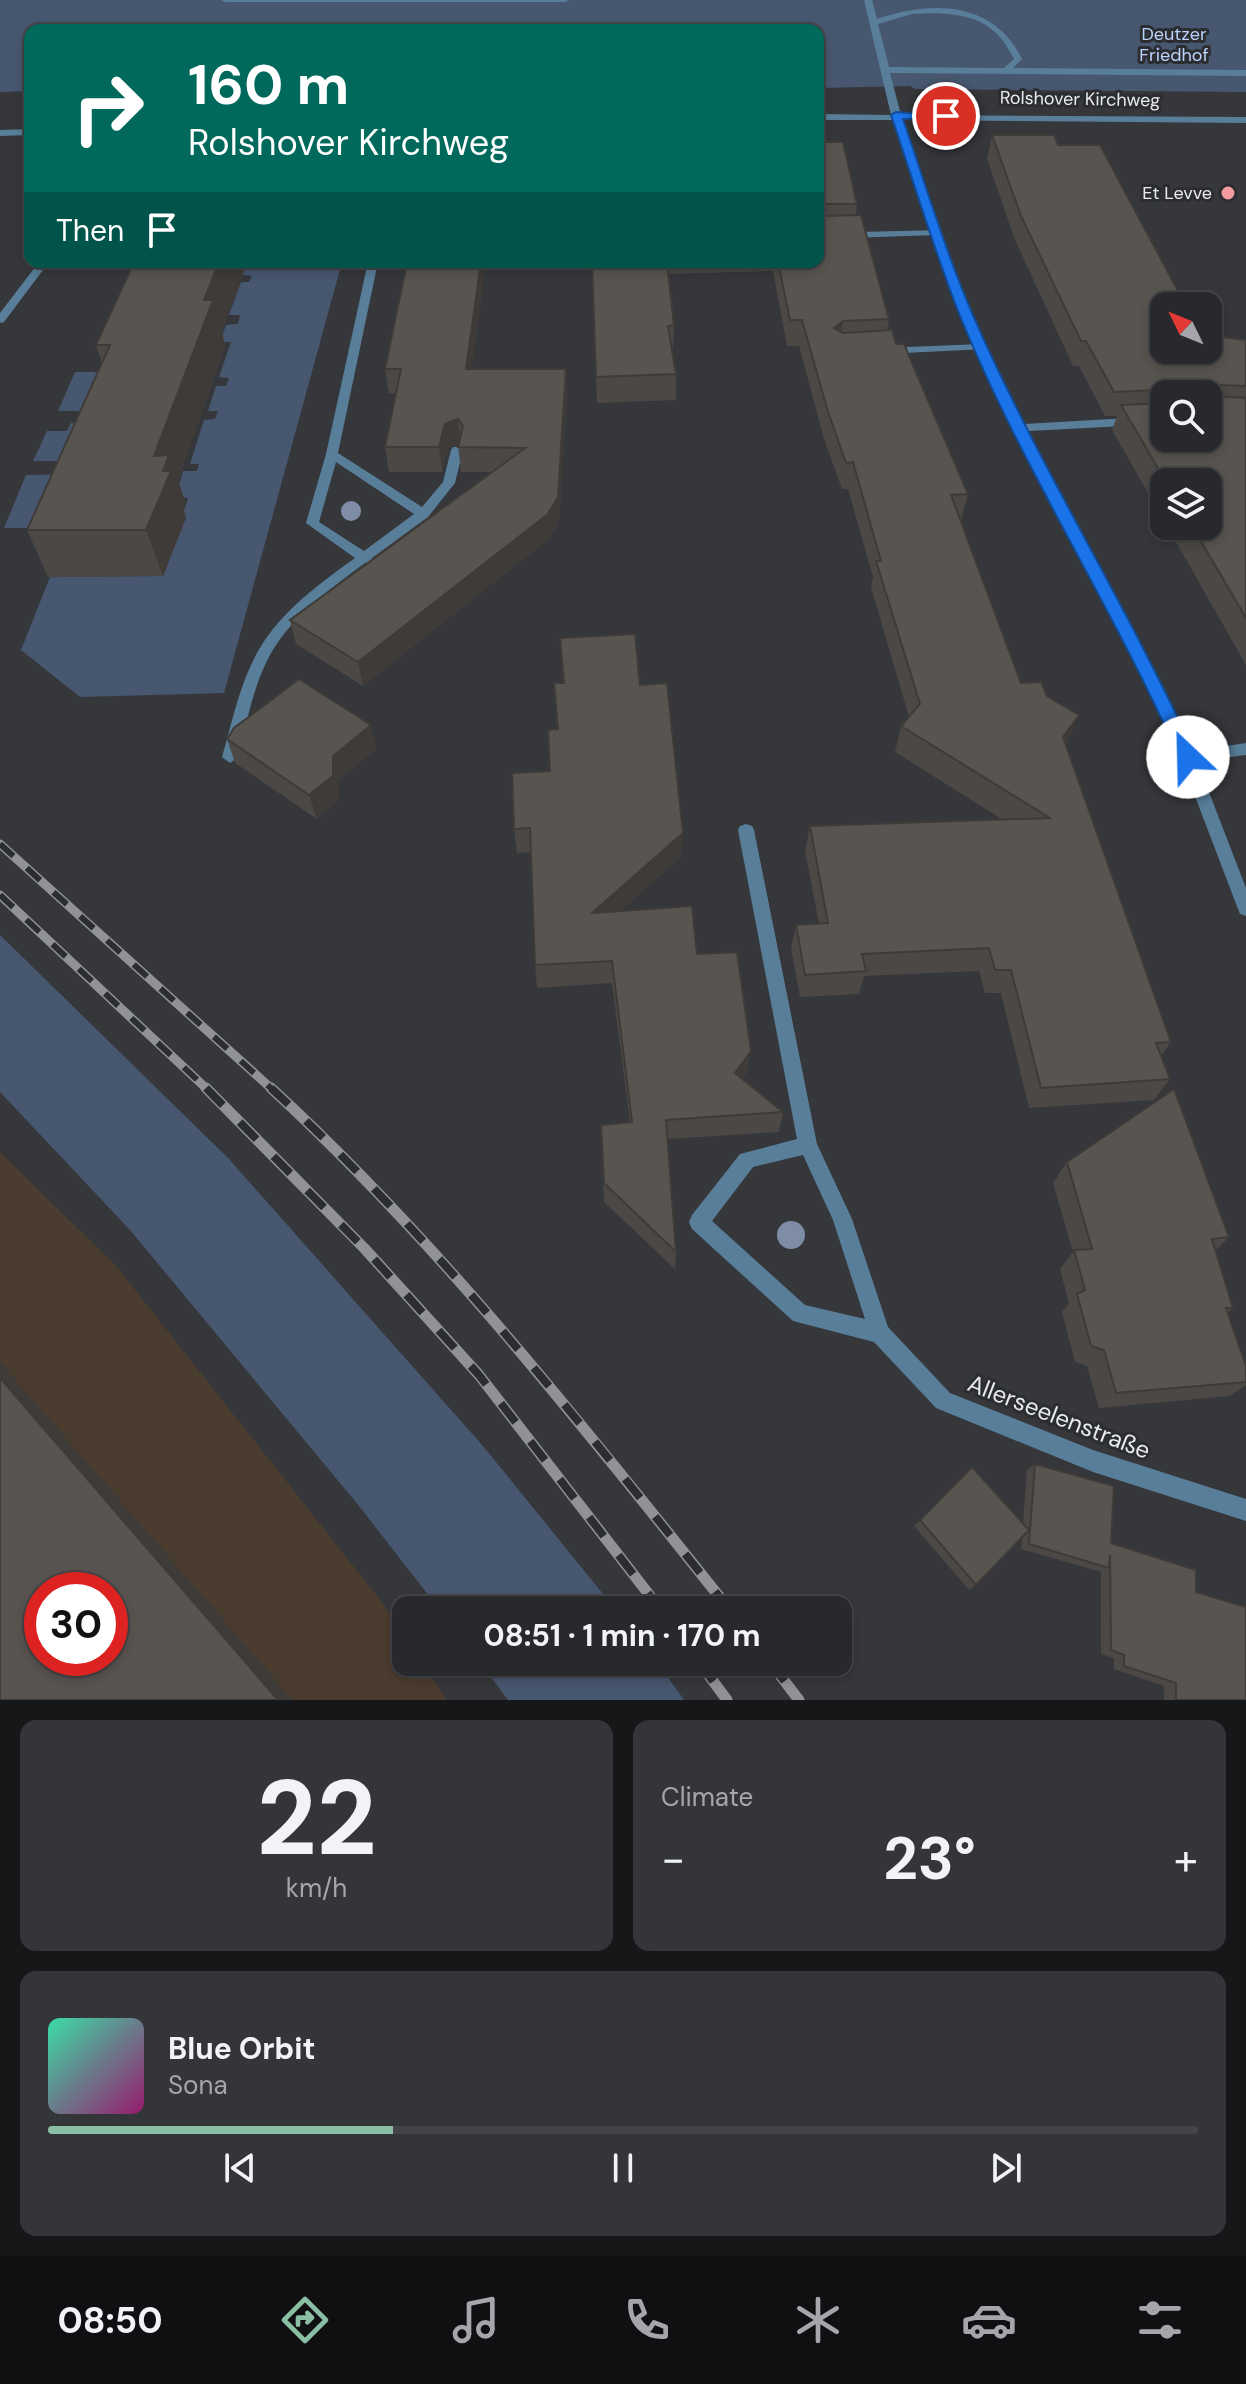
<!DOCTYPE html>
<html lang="en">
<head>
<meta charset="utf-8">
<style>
	body { margin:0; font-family:"DM Sans",sans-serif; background:#343538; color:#f1f3f6; height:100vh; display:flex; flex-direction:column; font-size:30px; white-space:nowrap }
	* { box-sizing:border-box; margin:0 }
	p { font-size:26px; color:#a5a6a9 }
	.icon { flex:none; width:44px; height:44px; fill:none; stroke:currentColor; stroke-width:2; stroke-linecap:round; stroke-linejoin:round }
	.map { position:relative; height:1700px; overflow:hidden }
	.drawer { display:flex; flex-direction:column; gap:20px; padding:20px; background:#161718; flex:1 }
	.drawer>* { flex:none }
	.hud { position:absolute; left:24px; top:24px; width:800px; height:244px; border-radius:16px; box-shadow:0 4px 12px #0003,0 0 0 2px #444548; background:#00695c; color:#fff; overflow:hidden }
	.needle { width:52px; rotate:313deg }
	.fabs { position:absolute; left:1150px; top:292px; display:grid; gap:16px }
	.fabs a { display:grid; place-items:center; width:72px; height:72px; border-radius:16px; background:#28292c; box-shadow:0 4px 12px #0003,0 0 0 2px #444548; font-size:40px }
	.speed { position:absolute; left:24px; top:1572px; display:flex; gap:16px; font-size:40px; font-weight:700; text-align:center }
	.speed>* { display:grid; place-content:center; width:104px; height:104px; border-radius:50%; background:#28292c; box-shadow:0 4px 12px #0003,0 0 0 2px #444548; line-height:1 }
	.speed .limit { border:12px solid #d22; background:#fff; color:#111 }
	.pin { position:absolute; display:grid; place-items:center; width:68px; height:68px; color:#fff; margin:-34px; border:4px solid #fff; border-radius:50%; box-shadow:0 2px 8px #0007 }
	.me { position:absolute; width:88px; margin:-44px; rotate:336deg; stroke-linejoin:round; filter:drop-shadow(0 0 6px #0008) }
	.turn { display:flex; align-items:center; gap:28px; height:168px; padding:0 32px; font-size:36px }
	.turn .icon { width:104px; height:104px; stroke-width:2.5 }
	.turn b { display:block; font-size:56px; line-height:68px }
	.then { display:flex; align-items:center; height:76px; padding:0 32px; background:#0003; gap:16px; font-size:30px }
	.big { font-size:60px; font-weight:700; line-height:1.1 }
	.drawer .widget { flex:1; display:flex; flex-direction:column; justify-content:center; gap:12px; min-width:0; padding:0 28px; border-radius:16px; background:#343538 }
	.drawer .dial { align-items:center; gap:0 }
	.dial b { font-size:104px; line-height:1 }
	.song { display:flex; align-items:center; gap:24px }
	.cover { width:96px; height:96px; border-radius:12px; background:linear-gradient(135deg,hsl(160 70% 55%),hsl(320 70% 35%)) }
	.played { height:8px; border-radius:4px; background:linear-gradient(90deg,#8abfa5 30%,#444548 30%) }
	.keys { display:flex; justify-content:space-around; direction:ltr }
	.heat { display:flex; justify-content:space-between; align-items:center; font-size:44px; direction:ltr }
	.drawer .tiles { flex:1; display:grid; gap:20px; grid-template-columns:1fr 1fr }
	.widget:last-child { grid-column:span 2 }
	.trip { position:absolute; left:392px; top:1596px; width:460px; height:80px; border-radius:16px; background:#28292c; box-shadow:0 4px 12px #0003,0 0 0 2px #444548; font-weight:700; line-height:80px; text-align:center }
	.menu { display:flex; height:128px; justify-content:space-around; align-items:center; background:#101012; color:#a5a6a9 }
	.menu .icon { width:56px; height:56px }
	.menu .on { color:#8abfa5 }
	.menu b { font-size:36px; color:#f1f3f6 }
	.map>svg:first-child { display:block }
	.commercial { fill:#4a3c2e; fill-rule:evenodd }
	.green { fill:#485770 }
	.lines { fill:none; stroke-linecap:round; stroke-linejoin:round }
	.lane { fill:#587e99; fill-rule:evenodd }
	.street { fill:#587e99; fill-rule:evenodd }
	.rail-far1-casing { stroke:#909295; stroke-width:9 }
	.rail-casing { stroke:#909295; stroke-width:11 }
	.rail-far1 { stroke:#2b2d31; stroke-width:6; stroke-dasharray:18; stroke-linecap:butt }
	.rail { stroke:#2b2d31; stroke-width:8; stroke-dasharray:24; stroke-linecap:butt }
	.tree { fill:#7e8da5 }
	.wall { fill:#4c4845; fill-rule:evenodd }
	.shaded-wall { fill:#3e3b38 }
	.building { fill:#585450; stroke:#3e3b38; stroke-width:2; fill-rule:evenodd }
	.route { fill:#1a73e8; stroke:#114b97; stroke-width:2 }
	.poi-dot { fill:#f49aa1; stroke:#2b2d31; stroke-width:3 }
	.labels { text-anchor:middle; stroke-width:6; stroke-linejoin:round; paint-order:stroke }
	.far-park-label { font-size:18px; fill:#bad3fb; stroke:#2b2d31 }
	.far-street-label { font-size:18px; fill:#e8eaec; stroke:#2b2d31 }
	.far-poi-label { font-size:18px; fill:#e8eaec; stroke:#2b2d31; text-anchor:end }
	.near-street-label { font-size:24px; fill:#e8eaec; stroke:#2b2d31 }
</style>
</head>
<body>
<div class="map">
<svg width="1246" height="1700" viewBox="0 0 1246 1700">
	<rect width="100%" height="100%" fill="#35373b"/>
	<path class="commercial" d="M0,1152l117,115 283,358 6,10v27h17l24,38h-447zM42,1590h68v68h-68z"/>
	<g class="green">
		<path d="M0,0h1246v92l-331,-3 -5,-3 -92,2v-58h-788v61l-30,1z"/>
		<path d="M247,262h95l-118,431 -144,4 -59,-47 29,-73 113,-1 25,-78 -13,-1 8,-26h14l2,-7h-9l14,-44 11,-1 3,-8h-10l8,-25h10l3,-8 -10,-1 12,-35h-11l6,-17 12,-1 2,-9h-11l12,-33h8l3,-6 -10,-1z"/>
		<path d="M75,372h44l-3,39h-58z"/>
		<path d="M71,423h40l-15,38h-63l14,-30h20z"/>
		<path d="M90,474l-20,54h-66l22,-53z"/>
		<path d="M0,935l228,223 255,288 133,164h-176l-81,-104 -229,-276 -130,-138z"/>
		<path d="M480,1662h177l27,38h-176z"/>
	</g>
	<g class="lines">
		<g class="lane">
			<path d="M221,0h348l-4,2h-340z"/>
			<path d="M864,0h8l5,19c55,-19 117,-18 145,40l-9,9 233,2v6l-356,-3 11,42 -5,3 -5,-3zM934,13c39,2 62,9 80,46l-10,9 -115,-1 -11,-43 34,-10z"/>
			<path d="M941,230v4l-4,1 -119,4v-6z"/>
			<path d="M368,262h10l-40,191 84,54 21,-25 8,-32 2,-3h8l2,3 -8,33 -27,34 -56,41 -1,4 -6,1c-36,27 -79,57 -99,100 -14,29 -20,63 -28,94l-8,6 -8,-6c9,-31 16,-65 30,-94 21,-46 63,-76 103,-105l-49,-35 20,-69zM336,462l78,52 -50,37 -45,-29z"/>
			<path d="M981,344l4,1v4l-101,5 -6,-3 6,-3z"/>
		</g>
		<g class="street">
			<path d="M896,112l4,3 346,2v6l-344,-3 68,191 54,113 140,-8v8l-136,7 136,257 29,63 53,-8v12l-49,6 49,127v28l-6,-2 -2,-5 -58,-152 -30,-69 -136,-260 -54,-117 -67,-191h-75v-6l74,1z"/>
			<path d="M30,129v6l-30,1v-6z"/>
			<path d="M39,262h10l-45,60 -4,1v-10z"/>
			<path d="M746,824l6,2 2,4 63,314 35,75 36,108 62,66 143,57 153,49v22l-153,-49 -157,-64 -62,-66 -81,-21 -101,-92 -3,-7 3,-7 48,-61 57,-15 -59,-309 2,-4zM803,1155l30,65 32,99 -60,-14 -93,-84 41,-54z"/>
		</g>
		<g class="rail-far1-casing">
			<g id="rail-far1">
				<path d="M0,844l273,246"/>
				<path d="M0,895l208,195"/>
			</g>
		</g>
		<g class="rail-casing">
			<g id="rail">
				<path d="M206,1088l159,161 114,126 182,235"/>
				<path d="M271,1088c171,157 314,341 459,522"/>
				<path d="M699,1662l28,38"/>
				<path d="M770,1662l29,38"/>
			</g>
		</g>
		<use href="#rail-far1" class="rail-far1"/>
		<use href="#rail" class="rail"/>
	</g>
	<g class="tree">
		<circle cx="351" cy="511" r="10"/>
		<circle cx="791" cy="1235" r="14"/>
	</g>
	<g class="wall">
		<path d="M992,135l66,10 106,205 82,-10v325l-79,-139h41v-44h-44v39l-52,-91 5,-14h-12l-26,-50h-6l-58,-126 -28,-81zM1164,394h44l-44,44z"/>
		<path d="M818,142l39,62 -1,11 33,104 -2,12 9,13 72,150 -7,26h-1l61,163 26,13 21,45 -2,4 105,297 -10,14 9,23 -16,21 -125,8 -28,-115h-16l-6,-22 -115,5 -5,18 -59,3 -9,-49 5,-23 23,-1 -14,-73 5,-25 193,-6 -108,-68 6,-26 8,-9 -38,-130 2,-10 -25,-88h-6l-18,-50 -25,-93h-12l-14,-75 -104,3 5,51 -1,27 3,22v26l-79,3 -5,-141h226z"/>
		<path d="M134,262h113l-25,70 3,14 -47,134 7,22 -2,6 3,10 -23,58 -115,1 -21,-47 75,-167 -6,-18z"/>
		<path d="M385,369h181l1,25 -8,128 -10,17 -186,147 -67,-42 -6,-24 202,-148h-31l-3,-27 -10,3 -6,24h-53l-4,-25 11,-54 -7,1z"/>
		<path d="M554,683l86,2 41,172 -61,54 77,43 50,118 -5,7 41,33 -4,20 -112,7 9,113 -1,17 -71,-67 -3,-77 29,-3 -18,-139 -75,5 -2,-23 -4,-113 -14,1 -3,-24 36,-58 7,-42z"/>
		<path d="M371,725l5,24 -37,31v20l-22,19 -82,-56 -8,-24z"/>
		<path d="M1067,1162l162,75 -14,14 18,57 -6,5 19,53v19l-16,11 -131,12 -12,-42 -12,-4 -13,-50 7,-9 -9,-34 13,-17 -20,-69z"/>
		<path d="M1035,1464l76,79 85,49 50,108h-82v-14l-50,-17v-11l-13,-4v-82l-80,-23 1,-11 -46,47 -7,5 -55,-64 58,-59 51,56 4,-53z"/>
	</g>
	<g class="shaded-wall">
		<path d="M219,262h28l-25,70 3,14 -47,134 7,22 -2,6 3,10 -23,58 -17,-46 8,-74 50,-156z"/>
		<path d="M481,262h5l-17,132 -3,-25z"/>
		<path d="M843,321l-4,26 -5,-19z"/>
		<path d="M566,369l1,25 -8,128 -10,17 -186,147 -5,-24 200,-165z"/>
		<path d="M458,419l3,25 -13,4 -6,24 -3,-25 6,-23z"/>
		<path d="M1079,715l-11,26 -15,21 10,-25z"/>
		<path d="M371,725l5,24 -37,31v20l-22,19 -8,-24 24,-39z"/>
		<path d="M683,833l-2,24 -89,79v-23z"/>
		<path d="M751,1051l-4,21 -15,22 3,-21z"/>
		<path d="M0,1362l293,338h-15l-278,-322z"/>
	</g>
	<g class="building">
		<path d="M992,135h62l4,10h42l86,161h-22v44h44v-15l38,5v46l-28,-1 -3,11 31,2v220l-54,-92h16v-44h-42l-45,-77 43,-2v35h44v-44h-33l1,-5 -62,3 -28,-51h-5l-60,-125z"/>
		<path d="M818,142h25l14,62h-36l-3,9 3,3 40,-1 28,104 -46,2 -9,7 9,5 49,-3 4,14h8l64,150 -17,1 70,188 20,-1 6,14 32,19 -16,22 108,305 -15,1 14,36 -129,9 -30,-118h-16l-6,-22 -127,6 4,17 -61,4 -9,-50 32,-2 -18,-97 240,-8 -149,-92 19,-22 -44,-143h5l-28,-99 -7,1 -18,-51 -26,-92h-12l-12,-58h40z"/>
		<path d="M134,262h85l-15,38h9l-59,156 15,-1 -6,16h8l-25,59h-119l83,-185h-14z"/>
		<path d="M407,262h74l-15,107h100l-8,128 -10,17 -190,148 -68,-42 235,-172 -67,-1 5,-21 -5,-7 -13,5 -6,23h-54l16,-78h-16z"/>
		<path d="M592,262h75l7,63 -6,1 8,48 -80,3z"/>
		<path d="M635,634l5,51 27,-2 16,150 -91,80 100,-7 5,48 40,-2 14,99 -16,22 48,39 -117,8 10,132 -72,-69 -3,-58 31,-3 -20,-161 -77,4 -5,-137 -16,1 -2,-56 38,-2 -2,-41 10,-1 -4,-46h10l-4,-45z"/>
		<path d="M299,679l72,46 -38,31v20l-24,19 -82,-56 7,-11z"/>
		<path d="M1174,1089l55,148 -17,2 21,69h-7l20,58v16l-130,11 -12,-43 -13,-4 -14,-52 8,-4 -11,-40 18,-1 -25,-87z"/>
		<path d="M0,1378l278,322h-278zM42,1590h68v68h-68z"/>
		<path d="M1035,1464l79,22 -3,57 85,27v22l50,15v93h-70v-17l-52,-17v-11l-13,-5 -1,-95 -1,13 -80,-24z"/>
		<path d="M972,1467l57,63 -53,55 -56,-65z"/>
	</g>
	<path class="route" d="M896,112l55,4 -5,3h-43c22,64 42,131 69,194 66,152 156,293 224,444l-2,4h-12l-3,-4c-67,-152 -159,-292 -221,-446 -25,-64 -45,-131 -67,-196z"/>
	<circle class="poi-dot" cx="1228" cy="193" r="8"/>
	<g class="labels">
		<g class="far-park-label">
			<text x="1174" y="40">Deutzer<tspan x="1174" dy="21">Friedhof</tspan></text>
		</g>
		<g class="far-street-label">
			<text transform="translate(1080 99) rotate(1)" y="6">Rolshover Kirchweg</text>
		</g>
		<g class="far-poi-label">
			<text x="1212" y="199">Et Levve</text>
		</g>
		<g class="near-street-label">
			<text transform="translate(1059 1417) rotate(21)" y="8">Allerseelenstraße</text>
		</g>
	</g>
</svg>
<div class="fabs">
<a><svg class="needle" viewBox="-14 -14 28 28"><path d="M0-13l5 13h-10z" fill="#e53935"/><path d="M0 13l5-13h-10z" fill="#a5a6a9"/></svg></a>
<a><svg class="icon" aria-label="search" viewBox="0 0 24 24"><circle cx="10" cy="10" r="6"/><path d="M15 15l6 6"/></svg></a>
<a><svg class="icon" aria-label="layers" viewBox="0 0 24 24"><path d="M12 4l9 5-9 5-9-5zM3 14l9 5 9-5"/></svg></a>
</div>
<div class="speed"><div class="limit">30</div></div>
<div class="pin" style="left:946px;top:116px;background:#d93025"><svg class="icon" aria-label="arrive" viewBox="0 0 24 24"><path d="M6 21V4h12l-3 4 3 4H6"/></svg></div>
<svg class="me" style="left:1188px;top:757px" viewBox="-20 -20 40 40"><circle r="19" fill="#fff"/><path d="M0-13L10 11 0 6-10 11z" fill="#1a73e8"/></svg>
<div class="trip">08:51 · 1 min · 170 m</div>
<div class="hud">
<div class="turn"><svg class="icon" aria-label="right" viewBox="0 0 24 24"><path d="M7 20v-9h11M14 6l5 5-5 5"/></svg><div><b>160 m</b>Rolshover Kirchweg</div></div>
<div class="then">Then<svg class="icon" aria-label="arrive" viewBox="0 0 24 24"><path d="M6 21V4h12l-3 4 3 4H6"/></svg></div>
</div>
</div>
<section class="drawer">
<div class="tiles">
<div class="widget dial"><b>22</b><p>km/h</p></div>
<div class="widget"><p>Climate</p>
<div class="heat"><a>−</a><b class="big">23°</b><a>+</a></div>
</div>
<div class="widget">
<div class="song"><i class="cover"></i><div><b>Blue Orbit</b><p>Sona</p></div></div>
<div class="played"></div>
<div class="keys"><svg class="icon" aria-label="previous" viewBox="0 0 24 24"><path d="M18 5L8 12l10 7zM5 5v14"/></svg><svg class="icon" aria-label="pause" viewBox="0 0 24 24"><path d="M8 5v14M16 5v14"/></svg><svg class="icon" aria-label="next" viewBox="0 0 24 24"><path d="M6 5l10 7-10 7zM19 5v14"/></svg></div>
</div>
</div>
</section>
<nav class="menu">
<b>08:50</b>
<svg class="icon on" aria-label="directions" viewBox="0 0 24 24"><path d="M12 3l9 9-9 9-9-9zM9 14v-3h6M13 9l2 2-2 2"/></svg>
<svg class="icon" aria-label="music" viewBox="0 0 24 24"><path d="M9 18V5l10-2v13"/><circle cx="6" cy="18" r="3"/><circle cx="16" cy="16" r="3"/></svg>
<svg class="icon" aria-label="phone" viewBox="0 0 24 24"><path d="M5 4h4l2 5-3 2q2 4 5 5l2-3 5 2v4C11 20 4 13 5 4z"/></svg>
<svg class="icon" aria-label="climate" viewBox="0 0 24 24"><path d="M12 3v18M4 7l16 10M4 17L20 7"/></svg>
<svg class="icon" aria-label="car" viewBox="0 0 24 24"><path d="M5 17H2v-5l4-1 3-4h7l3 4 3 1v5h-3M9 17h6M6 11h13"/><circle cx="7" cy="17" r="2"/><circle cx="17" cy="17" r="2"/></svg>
<svg class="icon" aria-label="filters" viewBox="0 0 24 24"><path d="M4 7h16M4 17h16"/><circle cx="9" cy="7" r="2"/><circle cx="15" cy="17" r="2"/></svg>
</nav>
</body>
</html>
